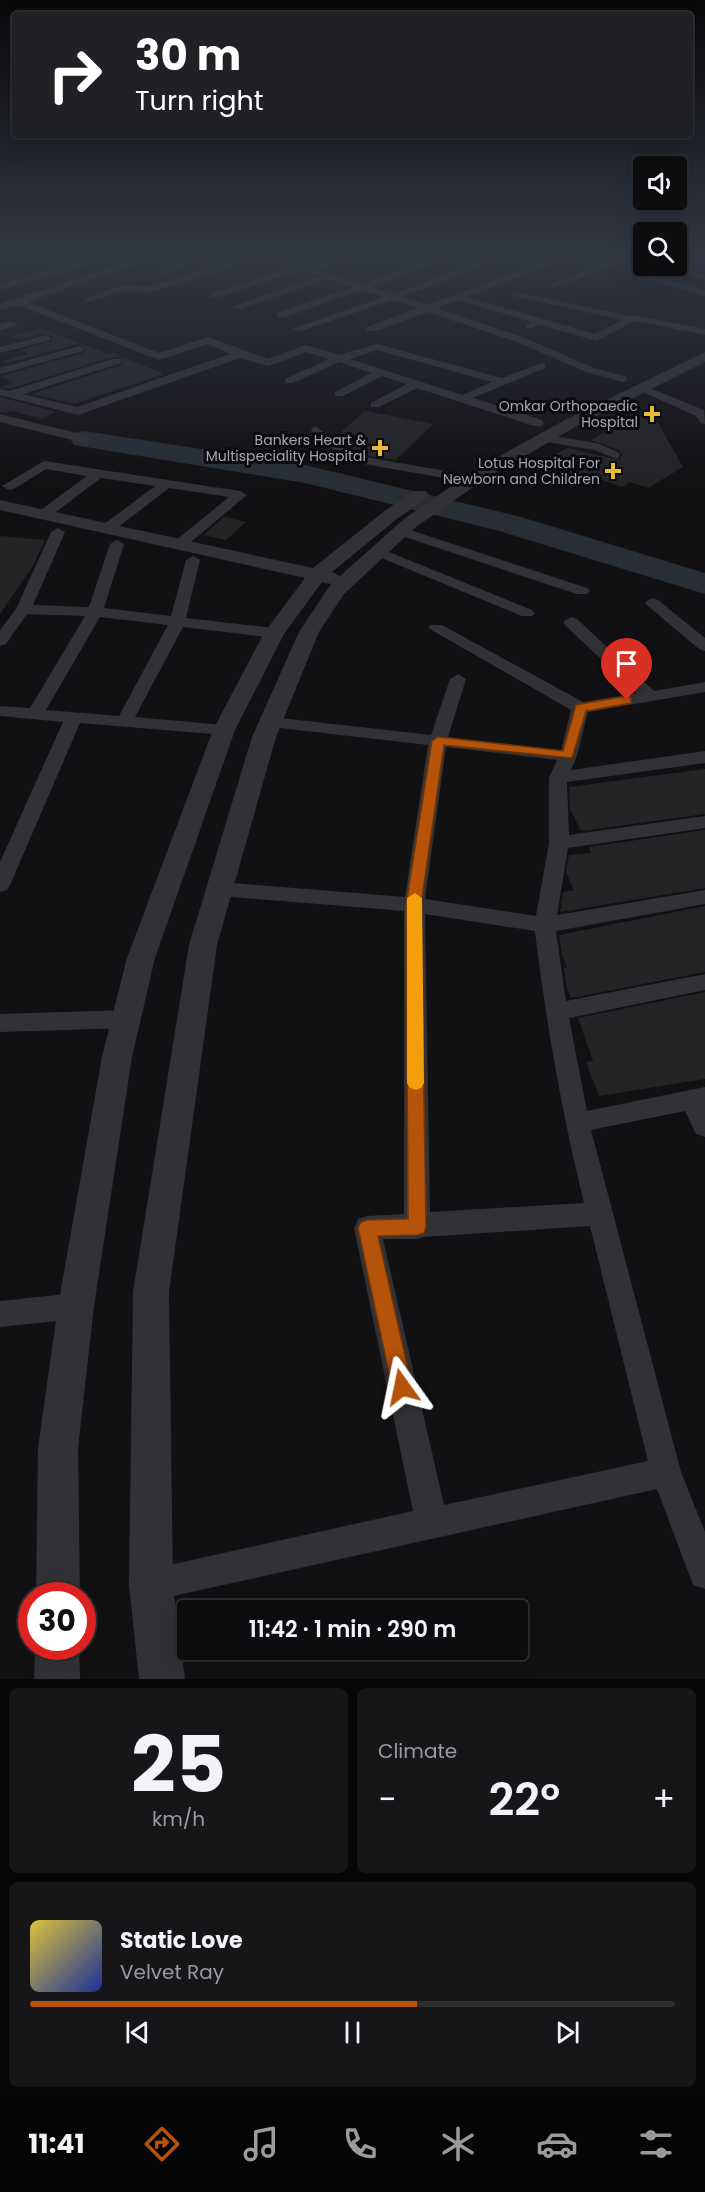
<!DOCTYPE html>
<html lang="en">
<head>
<meta charset="utf-8">
<style>
	body { margin:0; font-family:Poppins,sans-serif; background:#161517; color:#f1f3f6; height:100vh; display:flex; flex-direction:column; font-size:22px; white-space:nowrap }
	* { box-sizing:border-box; margin:0 }
	p { font-size:20px; color:#9a9b9e }
	.icon { flex:none; width:33px; height:33px; fill:none; stroke:currentColor; stroke-width:2; stroke-linecap:round; stroke-linejoin:round }
	.map { position:relative; height:1679px; overflow:hidden }
	.details { display:flex; flex-direction:column; gap:9px; padding:9px; background:#070708; flex:1 }
	.details>* { flex:none }
	.guide { position:absolute; left:12px; top:12px; width:681px; height:126px; border-radius:6px; box-shadow:0 6px 24px #0002,0 0 0 2px #2d2c2e; background:#202124; color:#fff; overflow:hidden }
	.controls { position:absolute; left:633px; top:156px; display:grid; gap:12px }
	.controls a { display:grid; place-items:center; width:54px; height:54px; border-radius:6px; background:#0d0c0e; box-shadow:0 6px 24px #0002,0 0 0 2px #2d2c2e; font-size:30px }
	.speed { position:absolute; left:18px; top:1582px; display:flex; gap:12px; font-size:30px; font-weight:700; text-align:center }
	.speed>* { display:grid; place-content:center; width:78px; height:78px; border-radius:50%; background:#0d0c0e; box-shadow:0 6px 24px #0002,0 0 0 2px #2d2c2e; line-height:1 }
	.speed .limit { border:9px solid #d22; background:#fff; color:#111 }
	.pin { position:absolute; display:grid; place-items:center; width:51px; height:51px; color:#fff; margin:-62px -26px; border-radius:50% 50% 50% 0; rotate:-45deg; box-shadow:0 0 6px #0007 }
	.pin .icon { rotate:45deg }
	.me { position:absolute; width:66px; margin:-33px; rotate:348deg; stroke-linejoin:round; filter:drop-shadow(0 0 4px #0008) }
	.turn { display:flex; align-items:center; gap:21px; height:126px; padding:0 24px; font-size:27px }
	.turn .icon { width:78px; height:78px; stroke-width:2.5 }
	.turn b { display:block; font-size:42px; line-height:51px }
	.big { font-size:45px; font-weight:600; line-height:1.1 }
	.details .widget { flex:1; display:flex; flex-direction:column; justify-content:center; gap:9px; min-width:0; padding:0 21px; border-radius:9px; background:#161517 }
	.details .dial { align-items:center; gap:0 }
	.dial b { font-size:78px; line-height:1 }
	.song { display:flex; align-items:center; gap:18px }
	.cover { width:72px; height:72px; border-radius:9px; background:linear-gradient(135deg,hsl(50 70% 55%),hsl(230 70% 35%)) }
	.played { height:6px; border-radius:3px; background:linear-gradient(90deg,#b45309 60%,#2d2c2e 60%) }
	.keys { display:flex; justify-content:space-around; direction:ltr }
	.heat { display:flex; justify-content:space-between; align-items:center; font-size:33px; direction:ltr }
	.details .tiles { flex:1; display:grid; gap:9px; grid-template-columns:1fr 1fr }
	.widget:last-child { grid-column:span 2 }
	.trip { position:absolute; left:177px; top:1600px; width:351px; height:60px; border-radius:6px; background:#0d0c0e; box-shadow:0 6px 24px #0002,0 0 0 2px #2d2c2e; font-weight:600; line-height:60px; text-align:center }
	.tab-bar { display:flex; height:96px; justify-content:space-around; align-items:center; background:#050506; color:#9a9b9e }
	.tab-bar .icon { width:42px; height:42px }
	.tab-bar .on { color:#b45309 }
	.tab-bar b { font-size:27px; color:#f1f3f6 }
	.map>svg:first-child { display:block }
	.lines { fill:none; stroke-linecap:round; stroke-linejoin:round }
	.river { fill:#282e34; fill-rule:evenodd }
	.building { fill:#242326 }
	.service { stroke:#323236; stroke-width:7 }
	.minor { fill:#323236; fill-rule:evenodd }
	.tertiary { fill:#323236; fill-rule:evenodd }
	.route { fill:#b45309; stroke:#753606; stroke-width:1.5 }
	.slow { fill:#f59e0b }
	.poi-dot { fill:#e6ba35; stroke:#0c0b0d; stroke-width:2 }
	.labels { text-anchor:middle; stroke-width:6; stroke-linejoin:round; paint-order:stroke }
	.far-poi-label { font-size:14px; fill:#a2a6b2; stroke:#0c0b0d; text-anchor:end }
</style>
</head>
<body>
<div class="map">
<svg width="705" height="1679" viewBox="0 0 705 1679">
	<rect width="100%" height="100%" fill="#111012"/>
	<g class="lines">
		<path class="river" d="M84,431l221,34 216,52 184,56v21l-206,-63 -194,-48 -231,-38 -4,-6 4,-6z"/>
	</g>
	<g class="building">
		<path d="M39,328l69,26 5,-1 51,21 -90,30 -43,-10 91,-29 1,-8h-11l-103,32 -9,-2 13,-4 -12,-7 83,-23 2,-3 -8,-6 -70,19 -5,-2 25,-7 -8,-4 32,-9v-5l-7,-3 -25,7 -8,-4z"/>
		<path d="M0,397l56,15 -15,7 -29,-8 -6,2 -6,-1z"/>
		<path d="M365,411l68,13 -37,36 -44,-7 -18,-15z"/>
		<path d="M634,415l24,8 25,44 -35,21 -18,-6 -8,5 -40,-14 -6,3 -36,-13 27,-15 52,12 3,-5 -3,-5 -28,-10z"/>
		<path d="M224,517l22,5 -20,18 -23,-5z"/>
		<path d="M0,536l45,4 -12,26 -33,48z"/>
		<path d="M705,769v45l-124,17 -11,-22 -1,-22z"/>
		<path d="M705,830v58l-145,24 3,-20 11,-2 -8,-18 3,-17 22,-2 -2,-6z"/>
		<path d="M705,906v66l-134,26 -5,-12 -2,-18 3,-1 -5,-12 -3,-20z"/>
		<path d="M705,992v87l-106,17 -13,-34 7,-1 -15,-43z"/>
	</g>
	<g class="lines">
		<g class="service">
			<path d="M315,430l35,28 98,17"/>
			<path d="M545,438l52,9 19,8"/>
		</g>
		<g class="minor">
			<path d="M14,250h14l25,9 -5,3z"/>
			<path d="M164,250h13l-149,52 131,51 49,-16 60,22 38,-14 33,10 38,-11 125,34 39,-15 4,1v4l-72,30 69,22 2,3 -2,3h-8l-117,-38 -38,19h-8v-4l36,-19 -25,-8 -39,20h-8v-4l36,-19 -32,-11 -46,21h-8v-4l44,-20 -23,-7 -37,14 -29,-8 -162,57 -78,-20v-6l9,2 104,-32h8v4l-98,31 54,13 153,-53 -22,-10 -49,16 -141,-55 -18,5v-6zM377,350l115,32 -30,13 -112,-36z"/>
			<path d="M210,250h13l-58,24 -8,-2z"/>
			<path d="M233,250c13,0 33,7 43,6 12,-2 22,-6 34,-6l-26,9 22,7 54,-16h14l-58,19 45,15 97,-34h13l-100,37 22,7 117,-44h13l-121,47 25,8 149,-55h13l-122,47 128,37 27,-14 -112,-25 5,-3 115,24 4,-1 71,14v6l-70,-14 -39,20 -54,-16 -16,4v-4l6,-3 -74,-22 -21,8 88,30 69,30 33,9v4l-4,1 -37,-10 -69,-30 -89,-30 -53,19h-8v-4l51,-19 -25,-8 -92,31 -9,-2 91,-32 -21,-7 -77,27h-8v-4l75,-26 -24,-8 -88,30 -9,-2 88,-31 -19,-6 -84,28h-6v-4l81,-27 -33,-9 -106,34 -30,-1 -33,11 -5,-3 37,-14 27,2 100,-32z"/>
			<path d="M634,250h10v3l-89,35 -8,-2z"/>
			<path d="M676,250l29,9v6l-29,-9z"/>
			<path d="M93,258l5,3 -2,2 -96,27v-6z"/>
			<path d="M659,266h13l33,9v6z"/>
			<path d="M628,270l77,20v6l-77,-22z"/>
			<path d="M12,321l5,3 -1,2 -16,4v-6z"/>
			<path d="M46,335l5,3 -1,2 -50,13v-6z"/>
			<path d="M79,346l5,3 -1,2 -83,23v-6z"/>
			<path d="M642,385l62,25 1,14 -4,-1 -5,-7 -58,-26 -2,-2z"/>
			<path d="M0,414l88,22 2,3 -6,4 -84,-21z"/>
			<path d="M44,461l196,30 7,4 -62,52h-10l-2,-3 2,-3 54,-44 -60,-9 -56,43 -5,1 -7,-4 2,-3 52,-39 -54,-8 -53,40 -5,1 -7,-4 2,-3 49,-36 -41,-7 -32,20 -5,1 -7,-4z"/>
			<path d="M401,527l186,61 3,3 -3,3h-10l-181,-60 -2,-3z"/>
			<path d="M58,528l7,4 -32,73 56,2 21,-63 7,-4 7,4 -20,64 67,8 15,-56 7,-4 7,4 -14,58 88,10 8,5 -8,5 -91,-11 -48,90 89,8 6,1 3,4 -3,4 -6,1 -144,-12 -70,162 -3,5 -7,2v-30l63,-140 -63,-6v-10l30,2 55,-92 -58,-2 -21,30 -6,2v-16l16,-21 35,-77zM100,617l68,8 -49,91 -73,-6z"/>
			<path d="M379,548l153,62 3,3 -3,3h-10l-148,-61 -2,-3z"/>
			<path d="M653,598l5,2 47,38v13l-6,-2 -51,-43 -3,-3 3,-3z"/>
			<path d="M571,617l6,2 77,72 51,-9v10l-117,20 -11,44 -6,14 134,-19v12l-138,19 2,53 136,-19v12l-137,20 -11,67 148,-25v14l-149,27 10,70 139,-27v16l-136,28 18,93 118,-24v50l-9,-3 -11,-23 -94,19 90,342 24,60v57l-12,-4 -36,-96 -506,112 -12,-4 -4,-12 4,-12 12,-4 262,-58 -59,-283 4,-9 9,-3 37,-2v-303l-185,-15 -7,-2 -3,-5 3,-5 7,-2 186,15 23,-152 -157,-18 -6,-1 -3,-4 3,-4 6,-1 160,18 19,-56 8,-5 8,5 -18,58 113,13 10,-40 -143,-82 2,-3h12l141,77 54,-9 -72,-68 -2,-3zM446,747l111,13 -8,18v65l-13,73 -111,-17zM425,914l110,17c11,92 27,182 49,272l-154,9zM590,1226l58,235 -204,44 -61,-266h34l6,-2z"/>
			<path d="M127,1010l8,3 3,6 -3,6 -8,3 -127,4v-18z"/>
			<path d="M76,1293l10,4 4,9 -4,9 -10,4 -76,8v-26z"/>
		</g>
		<g class="tertiary">
			<path d="M705,352v10l-130,65 -90,52 -69,48 -72,67 -25,38 -43,105 -59,208 -48,347 4,293 12,94h-46l-10,-94 4,-293 56,-347 63,-208 47,-105 32,-48 -9,-2 -38,52 -49,96 -80,228 -23,99 -38,249 -16,142 2,148h-44l2,-148 20,-142 44,-249 25,-99 86,-228 51,-97 41,-55 -305,-68v-10l313,68 73,-58 28,-19h12l3,4 -3,4 -28,19 -66,54 8,4 64,-57 69,-48 90,-50z"/>
			<path d="M35,1647h44l1,32h-46z"/>
		</g>
	</g>
	<linearGradient id="sky" x2="0" y2="1"><stop stop-color="#09090a"/><stop offset="0.52" stop-color="#323744"/><stop offset="1" stop-color="#323744" stop-opacity="0"/></linearGradient>
	<rect width="705" height="485" fill="url(#sky)"/>
	<path class="route" d="M627,696l4,2v5l-45,8 -14,47 -128,-13 -23,160 5,322 -2,6 -7,2 -39,1 34,151 -3,8 -7,3 -7,-3 -3,-8 -34,-159 3,-6 6,-2 41,-1 -2,-314 26,-164 6,-4 125,14 13,-46z"/>
	<path class="slow" d="M415,893l7,5 2,185 -3,5 -5,2 -6,-2 -3,-5v-185z"/>
	<g class="poi-dot">
		<path d="M649 405h6v6h6v6h-6v6h-6v-6h-6v-6h6z"/>
		<path d="M377 439h6v6h6v6h-6v6h-6v-6h-6v-6h6z"/>
		<path d="M610 462h6v6h6v6h-6v6h-6v-6h-6v-6h6z"/>
	</g>
	<g class="labels">
		<g class="far-poi-label">
			<text x="638" y="411">Omkar Orthopaedic<tspan x="638" dy="16">Hospital</tspan></text>
			<text x="366" y="445">Bankers Heart &amp;<tspan x="366" dy="16">Multispeciality Hospital</tspan></text>
			<text x="600" y="468">Lotus Hospital For<tspan x="600" dy="16">Newborn and Children</tspan></text>
		</g>
	</g>
</svg>
<div class="controls">
<a><svg class="icon" aria-label="sound" viewBox="0 0 24 24"><path d="M4 9h4l5-4v14l-5-4H4zM17 9q2 3 0 6"/></svg></a>
<a><svg class="icon" aria-label="search" viewBox="0 0 24 24"><circle cx="10" cy="10" r="6"/><path d="M15 15l6 6"/></svg></a>
</div>
<div class="speed"><div class="limit">30</div></div>
<div class="pin" style="left:627px;top:700px;background:#d93025"><svg class="icon" aria-label="arrive" viewBox="0 0 24 24"><path d="M6 21V4h12l-3 4 3 4H6"/></svg></div>
<svg class="me" style="left:402px;top:1387px" viewBox="-20 -20 40 40"><path d="M0-17L14 15 0 8-14 15z" fill="#b45309" stroke="#fff" stroke-width="4"/></svg>
<div class="trip">11:42 · 1 min · 290 m</div>
<div class="guide">
<div class="turn"><svg class="icon" aria-label="right" viewBox="0 0 24 24"><path d="M7 20v-9h11M14 6l5 5-5 5"/></svg><div><b>30 m</b>Turn right</div></div>
</div>
</div>
<section class="details">
<div class="tiles">
<div class="widget dial"><b>25</b><p>km/h</p></div>
<div class="widget"><p>Climate</p>
<div class="heat"><a>−</a><b class="big">22°</b><a>+</a></div>
</div>
<div class="widget">
<div class="song"><i class="cover"></i><div><b>Static Love</b><p>Velvet Ray</p></div></div>
<div class="played"></div>
<div class="keys"><svg class="icon" aria-label="previous" viewBox="0 0 24 24"><path d="M18 5L8 12l10 7zM5 5v14"/></svg><svg class="icon" aria-label="pause" viewBox="0 0 24 24"><path d="M8 5v14M16 5v14"/></svg><svg class="icon" aria-label="next" viewBox="0 0 24 24"><path d="M6 5l10 7-10 7zM19 5v14"/></svg></div>
</div>
</div>
</section>
<nav class="tab-bar">
<b>11:41</b>
<svg class="icon on" aria-label="directions" viewBox="0 0 24 24"><path d="M12 3l9 9-9 9-9-9zM9 14v-3h6M13 9l2 2-2 2"/></svg>
<svg class="icon" aria-label="music" viewBox="0 0 24 24"><path d="M9 18V5l10-2v13"/><circle cx="6" cy="18" r="3"/><circle cx="16" cy="16" r="3"/></svg>
<svg class="icon" aria-label="phone" viewBox="0 0 24 24"><path d="M5 4h4l2 5-3 2q2 4 5 5l2-3 5 2v4C11 20 4 13 5 4z"/></svg>
<svg class="icon" aria-label="climate" viewBox="0 0 24 24"><path d="M12 3v18M4 7l16 10M4 17L20 7"/></svg>
<svg class="icon" aria-label="car" viewBox="0 0 24 24"><path d="M5 17H2v-5l4-1 3-4h7l3 4 3 1v5h-3M9 17h6M6 11h13"/><circle cx="7" cy="17" r="2"/><circle cx="17" cy="17" r="2"/></svg>
<svg class="icon" aria-label="filters" viewBox="0 0 24 24"><path d="M4 7h16M4 17h16"/><circle cx="9" cy="7" r="2"/><circle cx="15" cy="17" r="2"/></svg>
</nav>
</body>
</html>
